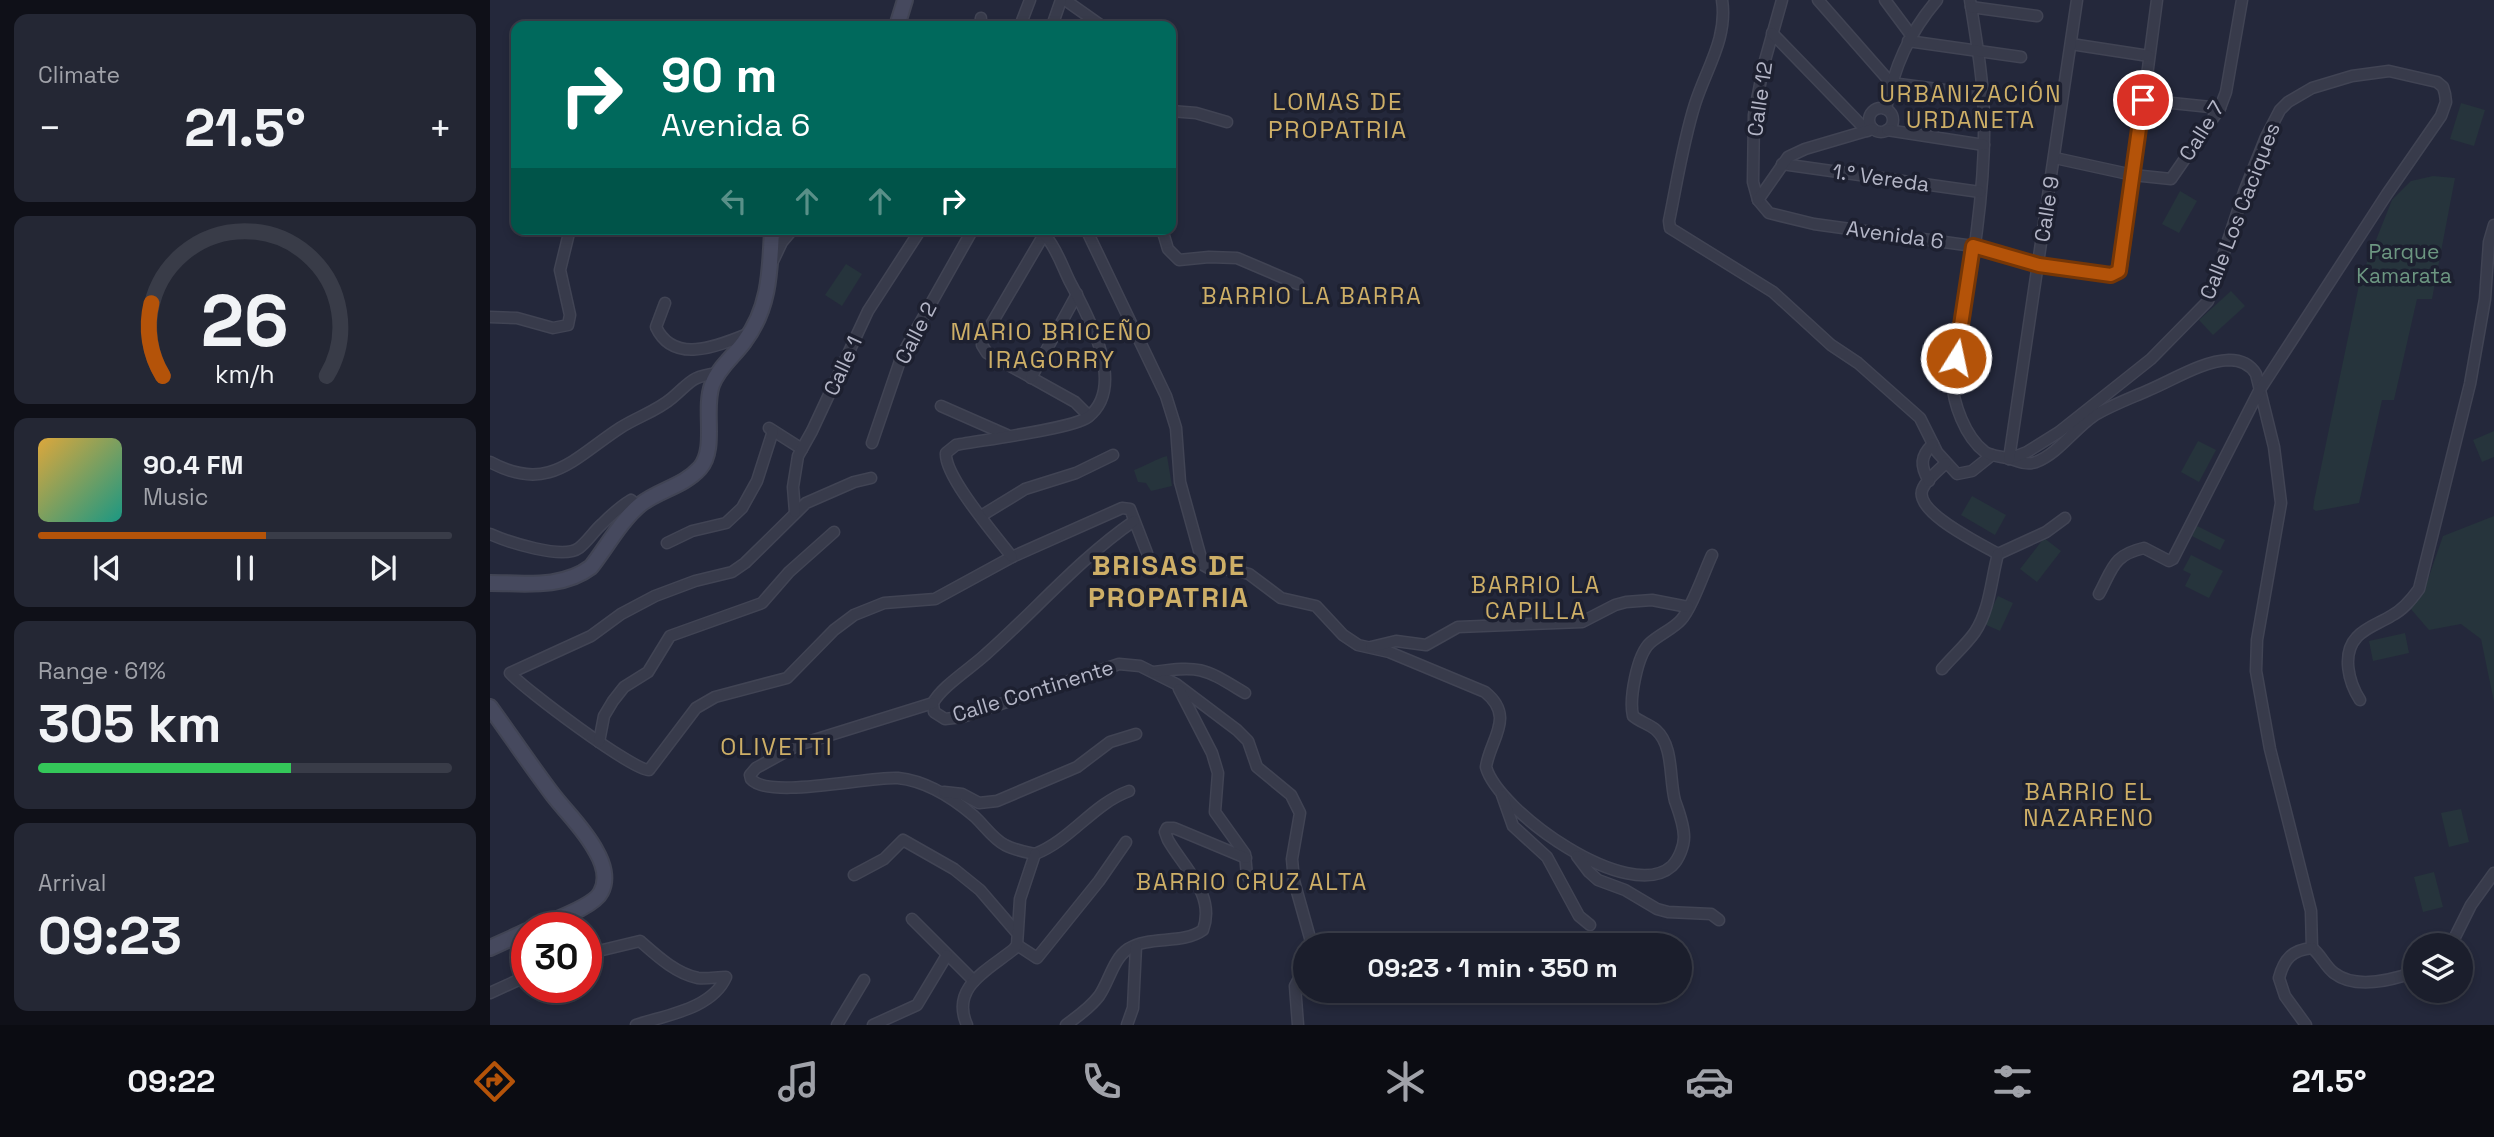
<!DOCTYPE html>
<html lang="en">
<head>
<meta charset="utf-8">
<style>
	body { margin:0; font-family:"Space Grotesk",sans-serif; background:#242734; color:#f1f3f6; height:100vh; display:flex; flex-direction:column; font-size:26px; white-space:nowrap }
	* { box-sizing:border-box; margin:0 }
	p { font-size:23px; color:#a0a2a9 }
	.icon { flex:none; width:38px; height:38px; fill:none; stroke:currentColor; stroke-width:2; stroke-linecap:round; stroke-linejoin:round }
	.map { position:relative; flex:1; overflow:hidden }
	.details { display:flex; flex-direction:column; gap:14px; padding:14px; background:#0f1018; width:490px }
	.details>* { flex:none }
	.top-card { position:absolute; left:21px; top:21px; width:665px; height:214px; border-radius:14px; box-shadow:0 4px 10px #0003,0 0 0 2px #393c48; background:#00695c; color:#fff; overflow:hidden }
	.tools { position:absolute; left:1913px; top:933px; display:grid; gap:14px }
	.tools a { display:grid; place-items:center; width:70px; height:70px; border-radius:50%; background:#1b1e2c; box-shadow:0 4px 10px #0003,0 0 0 2px #393c48; font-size:35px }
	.speed { position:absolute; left:21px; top:912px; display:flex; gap:14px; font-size:35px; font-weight:700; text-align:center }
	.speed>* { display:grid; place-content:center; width:91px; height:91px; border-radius:50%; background:#1b1e2c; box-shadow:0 4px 10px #0003,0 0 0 2px #393c48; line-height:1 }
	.speed .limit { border:10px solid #d22; background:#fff; color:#111 }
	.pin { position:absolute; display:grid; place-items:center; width:60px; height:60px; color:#fff; margin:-30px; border:4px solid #fff; border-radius:50%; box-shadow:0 2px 7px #0007 }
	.me { position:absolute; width:77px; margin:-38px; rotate:10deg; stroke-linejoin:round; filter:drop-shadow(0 0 5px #0008) }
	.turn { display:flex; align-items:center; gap:24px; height:147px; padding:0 35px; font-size:32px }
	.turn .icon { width:91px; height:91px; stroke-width:2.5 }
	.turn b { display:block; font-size:49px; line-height:60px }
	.lanes { display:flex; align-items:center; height:66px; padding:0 35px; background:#0003; justify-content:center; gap:35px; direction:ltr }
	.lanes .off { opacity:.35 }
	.big { font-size:52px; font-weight:700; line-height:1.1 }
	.details .card { flex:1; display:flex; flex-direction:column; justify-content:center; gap:10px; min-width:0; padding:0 24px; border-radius:14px; background:#242734 }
	.details .dial { align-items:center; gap:0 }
	.dial svg { height:182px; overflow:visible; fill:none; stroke:#393c48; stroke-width:7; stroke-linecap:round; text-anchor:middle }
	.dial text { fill:#f1f3f6; stroke:none }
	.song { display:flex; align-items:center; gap:21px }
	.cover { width:84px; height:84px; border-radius:10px; background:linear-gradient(135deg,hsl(40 70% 55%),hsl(170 70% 35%)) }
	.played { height:7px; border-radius:4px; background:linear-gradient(90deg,#b45309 55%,#393c48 55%) }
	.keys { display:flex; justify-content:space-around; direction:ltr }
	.heat { display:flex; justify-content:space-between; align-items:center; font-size:38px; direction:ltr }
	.charge { height:10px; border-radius:5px; background:linear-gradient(90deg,#34c759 61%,#393c48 0) }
	.trip { position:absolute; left:803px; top:933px; width:399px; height:70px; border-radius:35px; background:#1b1e2c; box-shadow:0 4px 10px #0003,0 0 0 2px #393c48; font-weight:700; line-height:70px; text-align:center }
	.menu { display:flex; height:112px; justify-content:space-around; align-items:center; background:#0b0c12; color:#a0a2a9 }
	.menu .icon { width:49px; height:49px }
	.menu .selected { color:#b45309 }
	.menu b { font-size:32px; color:#f1f3f6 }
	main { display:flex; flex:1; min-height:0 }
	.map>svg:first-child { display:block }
	.green { fill:#26343c }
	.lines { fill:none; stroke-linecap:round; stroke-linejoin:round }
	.street-casing { stroke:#414454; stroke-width:13 }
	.secondary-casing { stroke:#414454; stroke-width:18 }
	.street { stroke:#383b4b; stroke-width:10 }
	.secondary { stroke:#46495e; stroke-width:14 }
	.route-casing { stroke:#753606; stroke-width:18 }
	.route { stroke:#b45309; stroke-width:12 }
	.labels { text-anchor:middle; stroke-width:7; stroke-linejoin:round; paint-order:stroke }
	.street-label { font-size:21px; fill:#b4b6c7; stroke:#1d2030 }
	.park-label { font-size:21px; fill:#6c9681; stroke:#1d2030 }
	.neighbourhood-label { font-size:23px; letter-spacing:2px; fill:#ceaf67; stroke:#1d2030 }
	.quarter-label { font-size:24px; letter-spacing:2px; fill:#ceaf67; stroke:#1d2030 }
	.district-label { font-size:28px; font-weight:bold; letter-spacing:2px; fill:#ceaf67; stroke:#1d2030 }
</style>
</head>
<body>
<main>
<section class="details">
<div class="card"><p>Climate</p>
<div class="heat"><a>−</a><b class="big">21.5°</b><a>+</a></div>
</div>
<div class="card dial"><svg viewBox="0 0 100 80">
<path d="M14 69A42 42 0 1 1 86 69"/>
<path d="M14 69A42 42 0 0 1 9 37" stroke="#b45309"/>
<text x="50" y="56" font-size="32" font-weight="700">26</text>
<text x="50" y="72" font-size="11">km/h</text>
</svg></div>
<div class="card">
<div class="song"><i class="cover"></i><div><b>90.4 FM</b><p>Music</p></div></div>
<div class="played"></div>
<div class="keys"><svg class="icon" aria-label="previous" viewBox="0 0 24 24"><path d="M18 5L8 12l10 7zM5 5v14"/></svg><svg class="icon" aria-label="pause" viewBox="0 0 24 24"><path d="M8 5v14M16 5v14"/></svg><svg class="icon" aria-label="next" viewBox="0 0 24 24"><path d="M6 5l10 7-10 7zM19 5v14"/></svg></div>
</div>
<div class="card"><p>Range · 61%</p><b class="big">305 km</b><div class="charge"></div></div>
<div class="card"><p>Arrival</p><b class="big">09:23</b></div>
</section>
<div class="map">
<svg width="2004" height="1025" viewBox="0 0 2004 1025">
	<rect width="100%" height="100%" fill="#24283b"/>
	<g class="green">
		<path d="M1971,103l24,7 -11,36 -24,-7z"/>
		<path d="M1943,176l22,2 -23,121h-15l-23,101h-12l-23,103 -43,8 -3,-2 1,-8 46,-221 32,-80 19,-19z"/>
		<path d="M1690,191l17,10 -18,32 -17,-9z"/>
		<path d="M356,264l16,10 -20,32 -17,-11z"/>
		<path d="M1741,291l14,15 -32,29 -14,-15z"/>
		<path d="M2004,431v26l-12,5 -9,-22z"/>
		<path d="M1708,441l18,9 -17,32 -18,-10z"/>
		<path d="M677,456l5,30 -21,5 -5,-8 -8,-1 -4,-12c12,-4 21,-11 33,-14z"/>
		<path d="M1482,496l34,19 -11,20 -34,-20z"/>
		<path d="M2004,516v186l-13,-63 -20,-15 -32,6 -19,-22 15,-20 18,-52z"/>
		<path d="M1707,526l28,14 -5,10 -28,-14z"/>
		<path d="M1554,538l17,13 -24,31 -17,-13z"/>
		<path d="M1701,555l32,16 -14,27 -24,-12 6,-12 -8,-4z"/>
		<path d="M1508,596l15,7 -13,28 -16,-7z"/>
		<path d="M1915,633l4,20 -36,8 -4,-20z"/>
		<path d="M1971,809l8,33 -20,5 -8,-34z"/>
		<path d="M1944,872l9,35 -20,5 -9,-35z"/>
	</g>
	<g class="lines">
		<g class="street-casing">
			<g id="street">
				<path d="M575,0l37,26"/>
				<path d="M1232,0c6,38 -16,69 -27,104 -12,38 -18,78 -26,117l1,7 103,64 58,53 27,18 62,55 17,34 20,22 15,-3 20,-16"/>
				<path d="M1292,0l-18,64 -10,51 -1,67 5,18 11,13 45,11 159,22 66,19 72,10 8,-5 3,-5 35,-265"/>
				<path d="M1328,0l73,83 92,12"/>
				<path d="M1395,0l26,35"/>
				<path d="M1480,0c6,38 13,77 14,116 2,88 -17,178 -32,264 1,23 13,57 33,72 8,5 17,4 26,7 9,3 16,6 25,3 23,-9 39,-34 59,-47 17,-10 36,-17 54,-25 24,-10 53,-29 80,-30 11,0 21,4 27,14l18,73 7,56 -24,137 -1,31 14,78 41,162 1,37"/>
				<path d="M1481,7l66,9"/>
				<path d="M490,26l1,-8"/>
				<path d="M530,26l10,-26"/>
				<path d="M562,26l9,-26"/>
				<path d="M1282,33l95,98"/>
				<path d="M1418,41l113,16"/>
				<path d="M1581,44l78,12"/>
				<path d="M1653,100l77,8"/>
				<circle cx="1391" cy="120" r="12"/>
				<path d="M1396,109c8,-42 23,-76 51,-109"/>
				<path d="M681,111l25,2 31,9"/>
				<path d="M1397,130l97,15"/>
				<path d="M1565,158l78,17 38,4 49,-71 6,-16 16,-92"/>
				<path d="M1292,164l198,28"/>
				<path d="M1268,200l30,-43 17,-8 68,-20"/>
				<path d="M596,229l80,167 10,32 4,54 23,83 9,5 18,-1 19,5 32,24 35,8 27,29 15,10 31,7 96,40c31,25 5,47 1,75 12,44 143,138 186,99 7,-7 12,-20 12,-29 0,-12 -5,-25 -9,-36 -6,-22 -1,-55 -19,-71 -7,-6 -16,-8 -23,-14 -4,-17 4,-61 17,-73 10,-9 23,-14 31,-23 11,-12 23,-48 31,-65"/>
				<path d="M672,229l6,20 11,11 30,-3 28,1 61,26"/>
				<path d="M556,231l-64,109v5l5,8 88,49 14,14"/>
				<path d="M283,261l9,-19 11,-13"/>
				<path d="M175,303l-9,24c18,39 64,18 94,6"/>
				<path d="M0,317l27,1 36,10 15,-3 2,-10 -10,-45 10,-41"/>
				<path d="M541,378l46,-84"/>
				<path d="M451,406l66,29"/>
				<path d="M279,428l33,21"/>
				<path d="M382,443l30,-88 71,-126"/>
				<path d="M1519,459l18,-7 32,-20 53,-42 39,-31 57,-58 36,-109 22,-55 14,-27 8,-8 24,-14 40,-12 37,-5 48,11 6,5 2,7 1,8 -5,14 -54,78 -128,197 -86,168 -4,2 -25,-13c-31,7 -31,20 -45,46"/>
				<path d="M1519,459l68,-459"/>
				<path d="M0,462c59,32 84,-4 130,-34 17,-11 37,-17 52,-30 20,-17 18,-21 46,-25"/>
				<path d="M1456,463c-7,7 -19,16 -23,25 -12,23 58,56 75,66"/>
				<path d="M381,478l-17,4 -48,21 -61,60 -13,9 -37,9 -40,15 -34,18 -30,22 -81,37c14,16 122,97 139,97l47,-62 19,-11 72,-19 47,-48 20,-15 30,-12 51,-4 77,-42 110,-49 8,1 17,44"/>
				<path d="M1439,481c-9,-15 -9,-25 4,-37"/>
				<path d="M305,512l-2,-25 5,-31 14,-25 56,-120 53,-82"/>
				<path d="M491,516l44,-27 51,-16 37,-18"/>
				<path d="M644,521c-55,38 -99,90 -149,134 -14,13 -44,32 -52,48l1,9 11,7 17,-2 157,-53 21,2 36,18 61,46 11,11 9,26 34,28 9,18 -8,46 2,22 18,64"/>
				<path d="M0,534c18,8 73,26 89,14 9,-7 15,-17 23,-24 9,-9 19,-18 29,-24l7,6"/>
				<path d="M177,543l25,-12 34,-8 16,-15 15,-27 16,-50"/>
				<path d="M1508,554l48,-22 19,-14"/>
				<path d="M522,557c-16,-21 -68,-81 -66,-104l10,-8c26,-5 116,-16 132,-28 40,-31 -1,-103 -18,-135 -8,-16 -13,-33 -25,-47"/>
				<path d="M881,647l25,-6 30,4 32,-18 124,-5 33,-17 11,-3 26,-2 36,7"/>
				<path d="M1452,669c10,-12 24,-24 33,-37 15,-23 16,-52 23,-78"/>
				<path d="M664,672c48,-7 51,-3 91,21"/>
				<path d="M689,689l33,64 6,20 -3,39 30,42 2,22"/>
				<path d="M1870,700c-11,-17 -19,-46 -3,-63 9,-10 23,-14 34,-21 12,-6 20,-16 28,-27l51,-205 15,-85 4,-57 5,-17"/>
				<path d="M443,703l-135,42 -42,23 -6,7 1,4c18,21 118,-3 147,-1 28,3 55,20 76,38 10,9 19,23 31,29 9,5 21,7 30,9"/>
				<path d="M109,742l5,-26 9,-15 11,-14 24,-15 22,-36 92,-33 27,-31 45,-40"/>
				<path d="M454,792l18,2 17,9 18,-2 80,-34 33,-25 26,-8"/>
				<path d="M1012,795l11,31 34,31 32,59 11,9"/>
				<path d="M545,854c36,-14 58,-50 94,-63"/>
				<path d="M1087,856l12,16 9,8 27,10 32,19 11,3 43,2 8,6"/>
				<path d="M364,875l30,-16 19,-19 51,29 26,21 37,43"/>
				<path d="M422,919l62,62"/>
				<path d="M527,945l20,13 62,-77 27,-39"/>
				<path d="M1961,945l20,-40 23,-32"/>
				<path d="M1822,948c9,7 13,18 22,25 22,17 58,7 81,-1"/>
				<path d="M96,954l54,-13c16,14 36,33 58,37 9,1 19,-1 28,-1 -14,32 -60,38 -90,48"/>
				<path d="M0,993l37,-17"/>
				<path d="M347,1025l27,-45"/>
				<path d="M383,1025l44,-20 30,-50"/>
				<path d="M477,1025c-17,-38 21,-55 47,-76l3,-4 3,-46 15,-45"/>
				<path d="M576,1025c12,-9 24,-17 33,-29 10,-14 14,-37 29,-47 22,-14 54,-4 75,-19 13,-35 -19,-62 -35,-90l-3,-8 2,-4h7l72,30"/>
				<path d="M637,1025l6,-17 3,-62"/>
				<path d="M808,1025l-3,-39 11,-21"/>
				<path d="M1816,1025l-21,-29 -6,-18c5,-19 13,-28 33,-30"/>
			</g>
		</g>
		<g class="secondary-casing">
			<g id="secondary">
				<path d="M407,26l8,-26"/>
				<path d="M0,583c34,0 72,6 101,-16 15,-19 31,-48 50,-63 18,-14 43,-18 59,-36 17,-20 3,-58 12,-83 6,-17 22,-29 32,-43 26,-34 26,-72 28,-113"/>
				<path d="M0,707c21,29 41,59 63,88 14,18 32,35 43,56 7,12 12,28 5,41 -7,15 -50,29 -65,36"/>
				<path d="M0,948l37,-17"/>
			</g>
		</g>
		<use href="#street" class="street"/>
		<use href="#secondary" class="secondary"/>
	</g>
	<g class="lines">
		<g class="route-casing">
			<path id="route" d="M1466,358l17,-112 66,19 72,10 8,-4 24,-171"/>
		</g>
		<use href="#route" class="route"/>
	</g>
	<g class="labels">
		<g class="street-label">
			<text transform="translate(1270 99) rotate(-82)" y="7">Calle 12</text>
			<text transform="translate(1712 131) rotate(-58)" y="7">Calle 7</text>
			<text transform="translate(1391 178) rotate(8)" y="7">1.° Vereda</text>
			<text transform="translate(1557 209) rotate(-81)" y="7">Calle 9</text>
			<text transform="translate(1750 211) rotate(-69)" y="7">Calle Los Caciques</text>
			<text transform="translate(1405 235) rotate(8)" y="7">Avenida 6</text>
			<text transform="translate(426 333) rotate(-63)" y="7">Calle 2</text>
			<text transform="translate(353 366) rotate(-65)" y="7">Calle 1</text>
			<text transform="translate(543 691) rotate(-17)" y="7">Calle Continente</text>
		</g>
		<g class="park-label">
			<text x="1914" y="259">Parque<tspan x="1914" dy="24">Kamarata</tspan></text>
		</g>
		<g class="neighbourhood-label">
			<text x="1481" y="102">URBANIZACIÓN<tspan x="1481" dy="26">URDANETA</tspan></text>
			<text x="822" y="304">BARRIO LA BARRA</text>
			<text x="1046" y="593">BARRIO LA<tspan x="1046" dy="26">CAPILLA</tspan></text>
			<text x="1599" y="800">BARRIO EL<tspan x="1599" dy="26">NAZARENO</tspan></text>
			<text x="762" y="890">BARRIO CRUZ ALTA</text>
		</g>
		<g class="quarter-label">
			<text x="848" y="110">LOMAS DE<tspan x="848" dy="28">PROPATRIA</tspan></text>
			<text x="562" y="340">MARIO BRICEÑO<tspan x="562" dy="28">IRAGORRY</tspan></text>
			<text x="287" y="755">OLIVETTI</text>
		</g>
		<g class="district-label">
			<text x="679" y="575">BRISAS DE<tspan x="679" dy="32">PROPATRIA</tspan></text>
		</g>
	</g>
</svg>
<div class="tools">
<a><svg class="icon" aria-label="layers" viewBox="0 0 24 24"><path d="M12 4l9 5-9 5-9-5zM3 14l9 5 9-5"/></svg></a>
</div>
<div class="speed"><div class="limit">30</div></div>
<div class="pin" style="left:1653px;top:100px;background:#d93025"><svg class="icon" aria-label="arrive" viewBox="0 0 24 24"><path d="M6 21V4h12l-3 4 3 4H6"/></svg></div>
<svg class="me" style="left:1466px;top:358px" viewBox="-20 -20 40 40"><circle r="17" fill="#b45309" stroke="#fff" stroke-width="3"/><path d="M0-11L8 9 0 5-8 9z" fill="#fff"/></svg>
<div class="trip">09:23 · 1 min · 350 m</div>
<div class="top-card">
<div class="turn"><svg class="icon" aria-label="right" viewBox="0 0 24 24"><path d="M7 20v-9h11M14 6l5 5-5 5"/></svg><div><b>90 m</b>Avenida 6</div></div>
<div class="lanes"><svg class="icon off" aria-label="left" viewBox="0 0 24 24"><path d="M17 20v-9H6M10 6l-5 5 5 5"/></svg><svg class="icon off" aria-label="ahead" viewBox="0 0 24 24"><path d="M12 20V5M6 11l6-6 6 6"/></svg><svg class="icon off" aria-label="ahead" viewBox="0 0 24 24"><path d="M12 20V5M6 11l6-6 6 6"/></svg><svg class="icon" aria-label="right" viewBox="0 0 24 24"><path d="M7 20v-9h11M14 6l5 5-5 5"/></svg></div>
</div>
</div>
</main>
<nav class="menu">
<b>09:22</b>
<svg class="icon selected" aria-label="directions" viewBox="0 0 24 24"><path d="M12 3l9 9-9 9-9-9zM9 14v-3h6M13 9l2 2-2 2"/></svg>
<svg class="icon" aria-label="music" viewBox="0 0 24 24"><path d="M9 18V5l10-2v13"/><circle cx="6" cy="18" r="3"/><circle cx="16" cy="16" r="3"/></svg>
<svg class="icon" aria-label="phone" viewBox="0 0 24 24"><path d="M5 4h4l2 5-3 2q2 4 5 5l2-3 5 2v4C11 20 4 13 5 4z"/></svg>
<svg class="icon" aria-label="climate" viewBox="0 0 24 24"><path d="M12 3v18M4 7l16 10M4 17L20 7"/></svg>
<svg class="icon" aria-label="car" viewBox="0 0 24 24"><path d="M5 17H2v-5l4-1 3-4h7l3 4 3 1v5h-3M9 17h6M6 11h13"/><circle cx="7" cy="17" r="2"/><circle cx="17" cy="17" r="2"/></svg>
<svg class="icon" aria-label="filters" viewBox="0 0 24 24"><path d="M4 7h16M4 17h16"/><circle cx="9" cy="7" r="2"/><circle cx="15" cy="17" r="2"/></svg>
<b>21.5°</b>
</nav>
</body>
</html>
